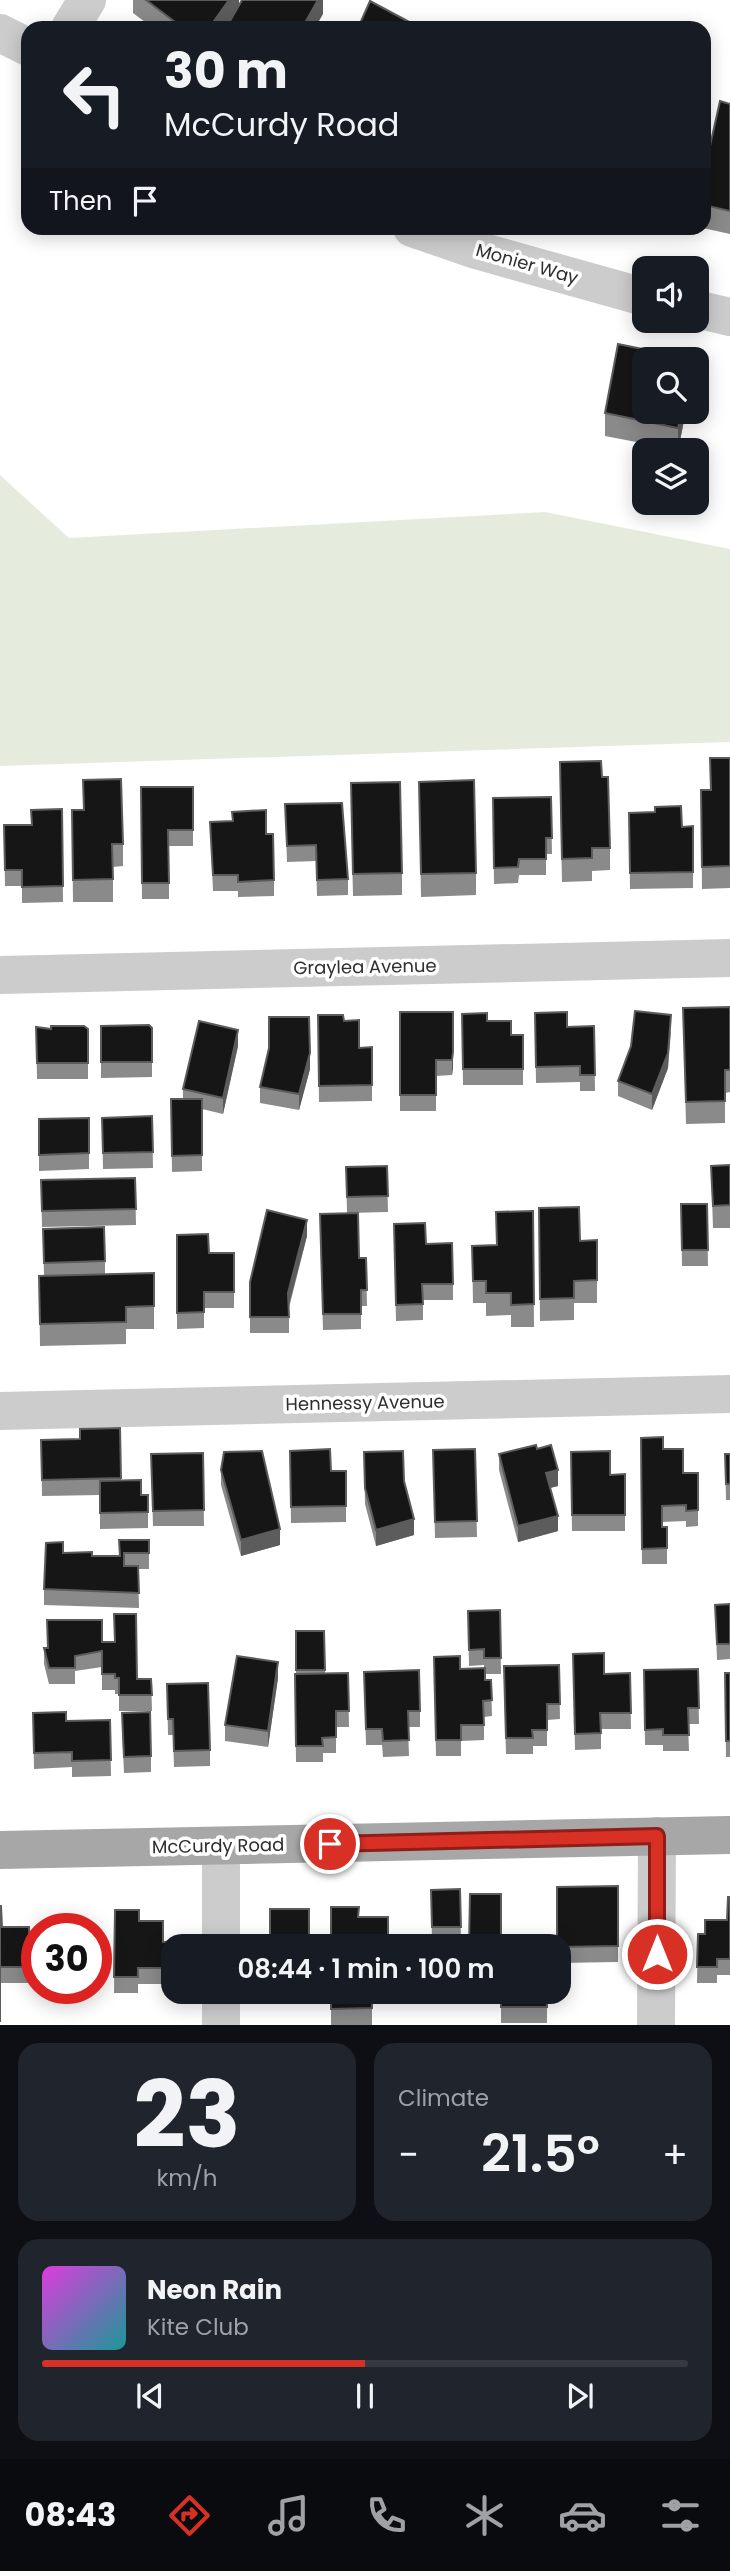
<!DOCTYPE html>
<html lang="en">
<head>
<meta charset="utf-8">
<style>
	body { margin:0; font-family:Poppins,sans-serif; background:#20242c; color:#f1f3f6; height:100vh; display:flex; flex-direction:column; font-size:26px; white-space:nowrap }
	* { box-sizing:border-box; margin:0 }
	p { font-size:23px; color:#9ea1a6 }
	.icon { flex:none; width:38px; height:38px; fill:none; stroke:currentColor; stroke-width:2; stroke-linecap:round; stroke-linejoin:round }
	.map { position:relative; height:2025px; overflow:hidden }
	.sheet { display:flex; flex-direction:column; gap:18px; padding:18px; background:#0d0f14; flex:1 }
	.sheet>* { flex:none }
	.top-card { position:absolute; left:21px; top:21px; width:690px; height:214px; border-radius:21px; box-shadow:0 4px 18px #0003; background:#171b24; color:#f1f3f6; overflow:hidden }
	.fabs { position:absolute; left:632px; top:256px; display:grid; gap:14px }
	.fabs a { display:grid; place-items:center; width:77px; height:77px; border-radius:14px; background:#171b24; box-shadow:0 4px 18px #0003; font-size:35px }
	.speed { position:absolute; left:21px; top:1913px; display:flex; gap:14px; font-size:35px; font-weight:700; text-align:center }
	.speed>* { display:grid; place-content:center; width:91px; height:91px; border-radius:50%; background:#171b24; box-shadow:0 4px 18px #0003; line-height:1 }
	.speed .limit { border:10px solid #d22; background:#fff; color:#111 }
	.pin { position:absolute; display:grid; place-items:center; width:60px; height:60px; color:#fff; margin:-30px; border:4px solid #fff; border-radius:50%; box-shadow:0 2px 7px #0007 }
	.me { position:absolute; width:77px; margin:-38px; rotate:0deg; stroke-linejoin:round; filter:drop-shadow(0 0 5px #0008) }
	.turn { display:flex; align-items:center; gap:24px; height:147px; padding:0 28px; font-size:32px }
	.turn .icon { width:91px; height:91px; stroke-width:2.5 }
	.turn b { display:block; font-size:49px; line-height:60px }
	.then { display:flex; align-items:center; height:66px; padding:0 28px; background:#0003; gap:14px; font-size:26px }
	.big { font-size:52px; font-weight:600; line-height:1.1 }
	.sheet .card { flex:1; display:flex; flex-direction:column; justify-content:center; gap:10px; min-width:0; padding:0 24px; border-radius:21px; background:#20242c }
	.sheet .dial { align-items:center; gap:0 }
	.dial b { font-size:91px; line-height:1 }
	.song { display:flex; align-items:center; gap:21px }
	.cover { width:84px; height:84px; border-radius:10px; background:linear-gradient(135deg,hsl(300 70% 55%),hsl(180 70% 35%)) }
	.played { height:7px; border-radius:4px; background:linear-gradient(90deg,#d93025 50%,#363941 50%) }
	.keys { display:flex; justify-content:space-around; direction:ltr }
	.heat { display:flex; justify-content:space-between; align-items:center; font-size:38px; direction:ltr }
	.sheet .tiles { flex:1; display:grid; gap:18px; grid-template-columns:1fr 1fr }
	.card:last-child { grid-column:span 2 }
	.trip { position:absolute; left:161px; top:1934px; width:410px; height:70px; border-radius:21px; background:#171b24; box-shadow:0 4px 18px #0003; font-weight:600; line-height:70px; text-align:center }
	.tab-bar { display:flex; height:112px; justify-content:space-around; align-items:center; background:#090b0e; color:#9ea1a6 }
	.tab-bar .icon { width:49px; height:49px }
	.tab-bar .selected { color:#d93025 }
	.tab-bar b { font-size:32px; color:#f1f3f6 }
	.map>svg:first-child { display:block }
	.green { fill:#e5ecde }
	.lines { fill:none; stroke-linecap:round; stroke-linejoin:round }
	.minor { stroke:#ccc; stroke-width:38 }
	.major { stroke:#a7a7a7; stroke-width:38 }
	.wall { fill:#8a8a8a }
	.shaded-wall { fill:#5c5c5c }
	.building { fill:#161616; stroke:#5c5c5c; stroke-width:2 }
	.route-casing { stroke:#8d1f18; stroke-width:18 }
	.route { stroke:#d93025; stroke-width:12 }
	.labels { text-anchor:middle; stroke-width:7; stroke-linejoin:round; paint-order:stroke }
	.street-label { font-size:18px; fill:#2f2f2f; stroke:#fff }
</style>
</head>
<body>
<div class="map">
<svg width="730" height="2025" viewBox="0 0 730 2025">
	<rect width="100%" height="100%" fill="#fff"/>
	<path class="green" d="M0,475l69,63 476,-26 185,37v193l-730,24z"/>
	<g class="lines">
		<g class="minor">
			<path d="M70,28l17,-28"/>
			<path d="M0,33l28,14"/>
			<path d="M412,228l64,22 168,47"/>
			<path d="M696,309l34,8"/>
			<path d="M0,975l730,-17"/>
			<path d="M0,1411l730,-17"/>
			<path d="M221,1946v-100"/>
			<path d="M221,1992v33"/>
			<path d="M656,2025l1,-189"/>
		</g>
		<path class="major" d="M0,1850l730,-15"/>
	</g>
	<g class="wall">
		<path d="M133,0h106v6l84,-6v14l-91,4 -7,10h-72l-20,-15z"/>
		<path d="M730,104v130l-27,-6 1,-55z"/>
		<path d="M644,411h42l-8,39 -73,-14v-23z"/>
		<path d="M730,758v130l-28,1 -1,-99h9z"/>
		<path d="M602,777l8,71v22l-18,1v10l-30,1 -2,-98z"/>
		<path d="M83,780l40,64v22l-10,1v35h-40l-1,-92h11z"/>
		<path d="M419,782l57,91v22l-55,2z"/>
		<path d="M141,787h52v59h-24v53h-27z"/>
		<path d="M551,797l1,57h-6v21h-27l-1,8 -24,1 -1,-86z"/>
		<path d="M285,804l63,75v16l-31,1 -1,-35 -29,1z"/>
		<path d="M351,806l51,67v22l-49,1z"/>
		<path d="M62,809l1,93 -41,1v-17h-17l-1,-61h27z"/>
		<path d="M629,813l53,14 11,-1v62l-63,1z"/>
		<path d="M210,822l56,12 8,46v16l-36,1v-6h-25z"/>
		<path d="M730,1007v85l-5,1v30l-39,1 -3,-116z"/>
		<path d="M400,1012h53v56l-1,7 -16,1v35h-36z"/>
		<path d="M535,1013l32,14 27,-1 1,65h-15v-9l-44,1z"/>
		<path d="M462,1014l25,7 24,14h12v50h-60z"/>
		<path d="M318,1015l26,6 15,27 13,-1v54l-53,1z"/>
		<path d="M101,1026l51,2v49l-51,1z"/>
		<path d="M36,1027l15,2h37v50h-51z"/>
		<path d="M671,1031l-3,37 -16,42 -34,-14v-15z"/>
		<path d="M238,1046l-15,68 -21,-5v62l-30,1 -1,-73h12v-10z"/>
		<path d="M310,1069l-11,41 -39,-7v-16z"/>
		<path d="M152,1116l1,52 -50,1 -1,-51z"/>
		<path d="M89,1118v51l-50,2v-52z"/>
		<path d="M730,1165v63h-17l-2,-62z"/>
		<path d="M387,1166l1,46 -41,1 -1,-46z"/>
		<path d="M135,1178l1,47 -94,2 -1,-47z"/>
		<path d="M681,1204h26l1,62h-26z"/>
		<path d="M539,1208l41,33 17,-1v63h-23v17l-34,1z"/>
		<path d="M533,1211l1,116h-23v-12l-25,1v-13h-13l-1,-57 24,-1z"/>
		<path d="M394,1224l32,20 27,40v16h-30v20l-27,1z"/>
		<path d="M43,1229l62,32v13l49,-1v56h-28v15l-86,2 -1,-70 5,-1z"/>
		<path d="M320,1230l39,28h7l1,48h-6v23l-38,1z"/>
		<path d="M177,1235l32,18h25v55h-30v20l-27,1z"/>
		<path d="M307,1236l-18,72v25h-39v-51z"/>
		<path d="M120,1428l1,53 20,14h7v33l-48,1v-34l-58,1 -1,-56 39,-1z"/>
		<path d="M641,1438l22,11 20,24h15v53l-12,1v-6l-24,1v5h5v37h-25z"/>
		<path d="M475,1449l2,88 -42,1 -2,-88z"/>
		<path d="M537,1449l21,37 -8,2 8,43 -40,11 -19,-72v-16z"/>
		<path d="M290,1451l41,20h15v51l-55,1z"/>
		<path d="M364,1452l40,29 10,54 -38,11 -11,-42z"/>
		<path d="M571,1452l39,23 15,-1v57h-53z"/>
		<path d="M203,1453l1,73h-51l-2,-72z"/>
		<path d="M725,1454h5v46h-4z"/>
		<path d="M221,1470l59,75 -39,11 -20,-71z"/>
		<path d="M149,1540v29h-11l1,39 -95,-3v-16l19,-36 29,3h27z"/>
		<path d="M730,1604v55l-13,1 -2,-55z"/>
		<path d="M500,1610l1,64h-16v6h6l1,36 -8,1v23l-23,1v15h-25l-2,-99 26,12 24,-1v-3l-15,1 -1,-55z"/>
		<path d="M296,1631h28l1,42h23l1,54h-13v26h-13v9h-27l-1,-88h1z"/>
		<path d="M102,1642l35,37h14l1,32h-33v-17h-4v-4h-13v-23l-27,4v13h-26l-5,-20v-16z"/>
		<path d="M573,1654l31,20 26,-1 1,56h-30v20l-26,1z"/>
		<path d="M559,1665l1,54 -13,1v26h-14v8h-27l-2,-72z"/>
		<path d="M698,1669l1,55h-11l1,27h-26v-6h-18l-1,-75z"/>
		<path d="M364,1672l56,39v16h-12l1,29 -26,1 -1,-12h-16z"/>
		<path d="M725,1673h5v84h-4z"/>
		<path d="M278,1678l-10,69 -43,-6v-16z"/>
		<path d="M167,1684l43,66v16l-36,1 -1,-32h-5z"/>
		<path d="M33,1713l33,8 44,-1 1,56 -39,1v-10l-38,2z"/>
		<path d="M122,1729l29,27v16l-27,1z"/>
		<path d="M618,1886v76l-60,1v-17z"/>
		<path d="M460,1889l1,54h-29l-1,-53z"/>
		<path d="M730,1897v78h-13v8h-20l1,-49h7l22,-14z"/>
		<path d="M0,1906l2,21 27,40v16h-29v42z"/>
		<path d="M115,1910l24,11 24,21h8v42h-33v9h-24z"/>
		<rect x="270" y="1992" width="39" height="9"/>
		<path d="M331,1992h46v12h-5v21h-41z"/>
		<rect x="501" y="1992" width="46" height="31"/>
	</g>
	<g class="shaded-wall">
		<path d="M229,0h10v8l-14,20h-16z"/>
		<path d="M318,0h5v14l-8,14h-13z"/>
		<path d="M682,411h4l-8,39v-22z"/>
		<path d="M671,1015l-3,53 -16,42v-16z"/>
		<path d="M238,1030v16l-15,68v-16z"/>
		<path d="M453,1052v16l-1,7v-15z"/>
		<path d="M310,1053v16l-11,41v-16z"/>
		<path d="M307,1220v16l-19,72v-15z"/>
		<path d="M558,1470v16l-12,3v-16z"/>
		<path d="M558,1516v15l-40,11v-16z"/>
		<path d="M414,1519v16l-38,11v-16z"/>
		<path d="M280,1529v16l-39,11v-16z"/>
		<path d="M278,1662v16l-10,69v-16z"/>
	</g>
	<g class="building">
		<path d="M146,0h83l-20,28h-26z"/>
		<path d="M242,0h76l-16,28h-76z"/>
		<path d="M370,1l43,23 -2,4h-53z"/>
		<path d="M720,101l10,3v107l-26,-6v-32z"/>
		<path d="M618,344l73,15h-47v52h38l-4,17 -73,-15z"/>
		<path d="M710,758h20v108l-28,1 -1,-77h10z"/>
		<path d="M601,761l1,16h6l2,71h-18v10l-30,1 -2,-97z"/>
		<path d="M121,779l2,65h-11l1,35 -40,1 -1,-70h12l-1,-30z"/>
		<path d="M474,780l2,93 -55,1 -2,-92z"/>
		<path d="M400,782l2,91 -49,1 -2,-91z"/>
		<path d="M141,787h52v43h-25l1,53h-27z"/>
		<path d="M551,797l1,41h-6v21h-27l-1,8 -24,1 -1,-70z"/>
		<path d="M342,803l6,76 -31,1 -1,-35 -29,1 -2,-42z"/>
		<path d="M681,806l1,21 11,-1v46l-63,1 -1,-60 26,-1v-5z"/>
		<path d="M62,809l1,77 -41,1v-17h-17l-1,-45h28l-1,-15z"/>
		<path d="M266,810v24h7l1,46 -36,2v-7h-25l-3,-53 23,-1 -1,-9z"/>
		<path d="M730,1007v63h-5v31l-39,1 -3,-94z"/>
		<path d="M635,1011l36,4 -3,38 -16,41 -34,-13 13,-35z"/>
		<path d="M400,1012h53v40l-1,8h-16v35h-36z"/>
		<path d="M567,1012v15l27,-1 1,49h-15v-9l-44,1 -1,-54z"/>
		<path d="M487,1013v8h24v14h12v34h-60l-1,-55z"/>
		<path d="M318,1015h25l1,6 15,-1v28l13,-1v38l-53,1z"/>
		<path d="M269,1017h40l1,36 -11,41 -39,-7 9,-39z"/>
		<path d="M199,1021l39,9 -15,68 -40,-9z"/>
		<path d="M149,1025l3,3v34h-51v-36z"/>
		<path d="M51,1026h33l4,3v34h-51l-1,-36 15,2z"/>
		<path d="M171,1099h31v56l-30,1z"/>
		<path d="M152,1116l1,36 -50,1 -1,-35z"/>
		<path d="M89,1118v35l-50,2v-36z"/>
		<path d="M730,1165v40l-17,1 -2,-40z"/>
		<path d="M387,1166l1,30 -41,1 -1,-30z"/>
		<path d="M135,1178l1,31 -94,2 -1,-31z"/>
		<path d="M681,1204h26l1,46h-26z"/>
		<path d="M579,1207l1,34 17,-1v40l-23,1v17l-34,1 -1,-91z"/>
		<path d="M267,1210l40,10 -19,73 1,24h-39v-35z"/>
		<path d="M533,1211l1,93 -23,1v-12h-25v-12h-13l-1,-35 25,-1 -1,-33z"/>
		<path d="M358,1213l1,45h7l1,32h-6v24h-38l-3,-100z"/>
		<path d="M425,1223l1,21 26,-1 1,41h-31l1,20 -27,1 -2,-81z"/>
		<path d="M104,1227l1,34 -61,2 -1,-34z"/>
		<path d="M208,1234l1,19h25v39h-30v20l-27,1v-78z"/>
		<path d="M154,1273v33l-28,1v15l-86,2 -1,-48z"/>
		<path d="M120,1428l1,50 -79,2 -1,-40 39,-1v-10z"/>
		<path d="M663,1437v12h20v24h15v37l-12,1v-6l-24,1v21h5v21l-25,1 -1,-111z"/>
		<path d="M536,1445l1,4 14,-4 7,25 -12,3 12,43 -40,10 -19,-72z"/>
		<path d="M330,1449l1,22h15v35l-55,1 -1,-56z"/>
		<path d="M475,1449l2,72 -42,1 -2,-72z"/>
		<path d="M262,1451l18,78 -39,11 -20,-70 3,-18z"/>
		<path d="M403,1451l1,30 10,38 -38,11 -11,-42 -1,-36z"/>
		<path d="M610,1451v24l15,-1v41h-53l-1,-63z"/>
		<path d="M203,1453l1,57 -51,1 -2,-57z"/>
		<path d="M725,1454h5v30h-4z"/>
		<path d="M141,1480v15h7v17l-48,1v-32z"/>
		<path d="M119,1540h30v13h-25v13h14l1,27 -95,-4 2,-46 17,-1v11l29,-1v4h28z"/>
		<path d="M730,1604v40h-13l-2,-39z"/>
		<path d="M500,1610l1,48h-17v-9l-15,1 -1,-39z"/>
		<path d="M114,1614h22l1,65h14l1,16h-33v-17h-4v-4h-13v-23l-27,5v12h-26l-5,-20h4l-1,-28h55v22h13z"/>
		<path d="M296,1631h28l1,39h-29z"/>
		<path d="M604,1653v21l26,-1 1,40h-31l1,20 -26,1 -2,-80z"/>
		<path d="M237,1656l41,6 -10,69 -43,-6z"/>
		<path d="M460,1656v13l25,-1v12h6l1,20 -9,1 1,24h-23v15h-25l-2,-83z"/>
		<path d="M559,1665l1,39h-13v26h-15l1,8h-27l-2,-72z"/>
		<path d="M698,1669l1,39h-11l1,27h-26v-6l-18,1 -1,-60z"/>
		<path d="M419,1670l1,41h-12l1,29 -26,1 -1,-12h-16l-2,-57z"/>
		<path d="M348,1673l1,38h-13v26l-14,1 1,8h-27l-1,-72z"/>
		<path d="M725,1673h5v68h-4z"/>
		<path d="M208,1683l2,67 -36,1 -1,-32h-5l-1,-35z"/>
		<path d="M66,1712v9l44,-1 1,40 -39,1v-9l-38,1 -1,-40z"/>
		<path d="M150,1712l1,44 -27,1 -2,-44z"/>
		<path d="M618,1886v60l-60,1 -1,-1v-59z"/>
		<path d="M460,1889l1,38h-29l-1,-37z"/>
		<path d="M470,1894h31v47h15v5h-47z"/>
		<path d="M728,1897h2v62h-13v8h-20l1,-33h7v-14h22z"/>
		<path d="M0,1906h1l1,21h27v40h-29v55z"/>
		<path d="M331,1907h28l-1,10h30v29h-57z"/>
		<rect x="270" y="1909" width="39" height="37"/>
		<path d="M115,1910h24v11h24v21h8v26h-33v9h-24z"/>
		<path d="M331,1992h41v16l-41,1z"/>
		<rect x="501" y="1992" width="46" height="15"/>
	</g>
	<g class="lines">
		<g class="route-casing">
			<path id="route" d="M330,1844l327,-8v118"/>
		</g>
		<use href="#route" class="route"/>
	</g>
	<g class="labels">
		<g class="street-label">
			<text transform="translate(527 264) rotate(16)" y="6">Monier Way</text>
			<text transform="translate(365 967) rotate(-1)" y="6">Graylea Avenue</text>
			<text transform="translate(365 1403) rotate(-1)" y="6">Hennessy Avenue</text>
			<text transform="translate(218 1846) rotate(-1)" y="6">McCurdy Road</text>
		</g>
	</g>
</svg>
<div class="fabs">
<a><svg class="icon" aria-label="sound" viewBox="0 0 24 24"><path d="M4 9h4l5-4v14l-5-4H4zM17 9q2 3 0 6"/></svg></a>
<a><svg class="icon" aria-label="search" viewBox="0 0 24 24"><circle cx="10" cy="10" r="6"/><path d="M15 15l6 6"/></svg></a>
<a><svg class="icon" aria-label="layers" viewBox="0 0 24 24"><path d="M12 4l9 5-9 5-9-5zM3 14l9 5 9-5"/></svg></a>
</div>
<div class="speed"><div class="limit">30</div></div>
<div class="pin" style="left:330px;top:1844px;background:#d93025"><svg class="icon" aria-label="arrive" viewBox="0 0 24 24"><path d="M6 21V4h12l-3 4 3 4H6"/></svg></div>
<svg class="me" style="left:657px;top:1954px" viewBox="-20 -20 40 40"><circle r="17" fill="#d93025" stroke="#fff" stroke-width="3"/><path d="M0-11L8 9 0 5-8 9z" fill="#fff"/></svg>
<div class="trip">08:44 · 1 min · 100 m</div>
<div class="top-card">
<div class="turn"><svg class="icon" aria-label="left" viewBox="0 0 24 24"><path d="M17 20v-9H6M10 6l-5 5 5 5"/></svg><div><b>30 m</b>McCurdy Road</div></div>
<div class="then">Then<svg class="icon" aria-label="arrive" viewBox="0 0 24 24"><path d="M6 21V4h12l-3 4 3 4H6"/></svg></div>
</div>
</div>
<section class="sheet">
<div class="tiles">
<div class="card dial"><b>23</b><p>km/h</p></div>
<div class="card"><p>Climate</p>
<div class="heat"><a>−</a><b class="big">21.5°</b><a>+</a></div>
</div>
<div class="card">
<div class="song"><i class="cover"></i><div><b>Neon Rain</b><p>Kite Club</p></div></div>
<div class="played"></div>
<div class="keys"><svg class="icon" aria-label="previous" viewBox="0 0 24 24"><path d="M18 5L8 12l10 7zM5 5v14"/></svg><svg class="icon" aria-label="pause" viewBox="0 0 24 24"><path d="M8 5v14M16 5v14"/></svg><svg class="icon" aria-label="next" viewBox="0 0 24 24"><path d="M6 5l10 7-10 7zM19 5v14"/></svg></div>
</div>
</div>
</section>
<nav class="tab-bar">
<b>08:43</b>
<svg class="icon selected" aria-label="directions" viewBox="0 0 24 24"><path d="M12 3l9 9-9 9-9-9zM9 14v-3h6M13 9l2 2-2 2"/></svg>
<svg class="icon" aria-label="music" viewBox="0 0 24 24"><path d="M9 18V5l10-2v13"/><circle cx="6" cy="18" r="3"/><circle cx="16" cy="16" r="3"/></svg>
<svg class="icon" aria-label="phone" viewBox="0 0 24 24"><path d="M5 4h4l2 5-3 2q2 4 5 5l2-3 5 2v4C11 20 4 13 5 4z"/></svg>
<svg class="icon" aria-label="climate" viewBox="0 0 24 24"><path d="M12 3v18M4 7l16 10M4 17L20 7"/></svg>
<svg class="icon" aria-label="car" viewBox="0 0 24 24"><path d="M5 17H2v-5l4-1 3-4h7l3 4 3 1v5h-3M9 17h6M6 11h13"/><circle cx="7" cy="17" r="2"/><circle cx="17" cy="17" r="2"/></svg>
<svg class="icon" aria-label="filters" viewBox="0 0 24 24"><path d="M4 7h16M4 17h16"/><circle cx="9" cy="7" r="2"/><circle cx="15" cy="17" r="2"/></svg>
</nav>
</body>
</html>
